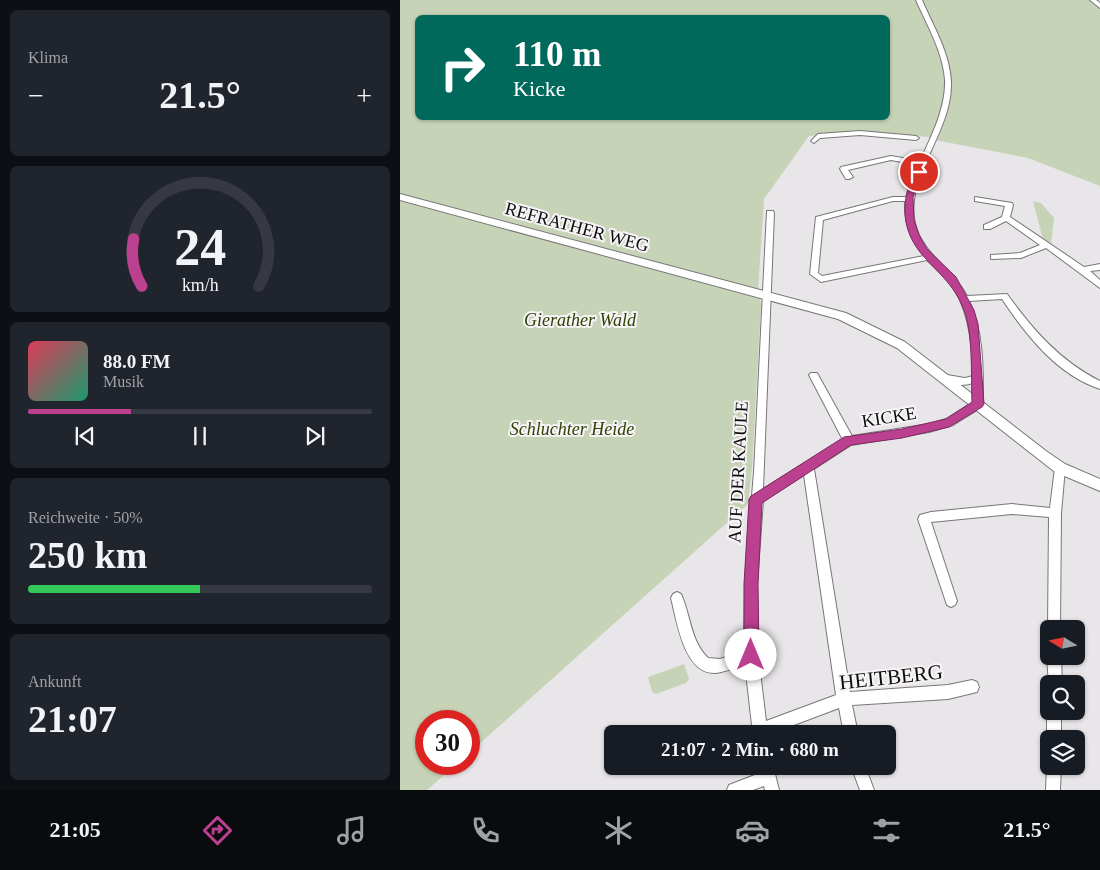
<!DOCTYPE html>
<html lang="de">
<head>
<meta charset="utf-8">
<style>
	body { margin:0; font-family:"Times New Roman",serif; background:#20242c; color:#f1f3f6; height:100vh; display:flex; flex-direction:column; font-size:19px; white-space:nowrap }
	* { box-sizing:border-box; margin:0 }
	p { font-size:16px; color:#9ea1a6 }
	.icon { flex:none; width:28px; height:28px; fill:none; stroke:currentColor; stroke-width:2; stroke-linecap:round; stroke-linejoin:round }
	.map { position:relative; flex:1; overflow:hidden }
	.side { display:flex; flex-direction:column; gap:10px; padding:10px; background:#0d0f14; width:400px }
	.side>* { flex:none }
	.top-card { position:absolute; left:15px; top:15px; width:475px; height:105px; border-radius:8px; box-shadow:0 1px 4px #0004; background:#00695c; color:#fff; overflow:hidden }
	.needle { width:32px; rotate:280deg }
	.controls { position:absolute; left:640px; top:620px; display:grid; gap:10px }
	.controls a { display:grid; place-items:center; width:45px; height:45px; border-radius:8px; background:#171b24; box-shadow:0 1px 4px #0004; font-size:25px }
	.speed { position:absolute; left:15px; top:710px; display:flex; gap:10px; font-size:25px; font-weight:700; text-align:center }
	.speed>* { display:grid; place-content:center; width:65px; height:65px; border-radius:50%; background:#171b24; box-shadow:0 1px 4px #0004; line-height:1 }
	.speed .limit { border:8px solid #d22; background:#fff; color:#111 }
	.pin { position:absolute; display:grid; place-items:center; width:42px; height:42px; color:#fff; margin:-21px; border:2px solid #fff; border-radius:50%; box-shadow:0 1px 5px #0007 }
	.me { position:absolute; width:55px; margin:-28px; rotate:0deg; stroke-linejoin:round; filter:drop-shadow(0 0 4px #0008) }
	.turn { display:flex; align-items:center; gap:18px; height:105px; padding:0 15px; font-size:22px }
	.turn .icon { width:65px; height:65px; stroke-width:2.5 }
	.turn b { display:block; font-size:35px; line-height:42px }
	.big { font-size:38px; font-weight:800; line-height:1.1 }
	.side .widget { flex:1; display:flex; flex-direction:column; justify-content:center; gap:8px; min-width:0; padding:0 18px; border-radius:8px; background:#20242c }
	.side .dial { align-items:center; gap:0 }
	.dial svg { height:130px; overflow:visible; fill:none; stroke:#363941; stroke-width:7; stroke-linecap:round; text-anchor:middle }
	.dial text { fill:#f1f3f6; stroke:none }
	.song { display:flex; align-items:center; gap:15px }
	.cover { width:60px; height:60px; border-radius:8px; background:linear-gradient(135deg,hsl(350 70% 55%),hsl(160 70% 35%)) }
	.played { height:5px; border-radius:2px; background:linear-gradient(90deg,#bc4090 30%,#363941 30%) }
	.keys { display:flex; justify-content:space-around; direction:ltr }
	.heat { display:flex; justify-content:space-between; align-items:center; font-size:28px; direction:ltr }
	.charge { height:8px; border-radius:4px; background:linear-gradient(90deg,#34c759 50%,#363941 0) }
	.trip { position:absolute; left:204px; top:725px; width:292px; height:50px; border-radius:8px; background:#171b24; box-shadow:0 1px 4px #0004; font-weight:800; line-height:50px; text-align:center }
	.menu { display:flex; height:80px; justify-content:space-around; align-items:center; background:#090b0e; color:#9ea1a6 }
	.menu .icon { width:35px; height:35px }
	.menu .current { color:#bc4090 }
	.menu b { font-size:22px; color:#f1f3f6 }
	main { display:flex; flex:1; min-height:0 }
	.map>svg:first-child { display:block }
	.green { fill:#c7d3b6; fill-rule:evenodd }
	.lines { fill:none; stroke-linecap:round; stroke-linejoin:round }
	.minor-casing { stroke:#797679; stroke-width:2 }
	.major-casing { stroke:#797679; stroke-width:2 }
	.minor { fill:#fff; fill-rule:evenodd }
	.major { fill:#fff; fill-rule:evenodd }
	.route { fill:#bc4090; stroke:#7a2a5e }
	.labels { text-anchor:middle; stroke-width:4; stroke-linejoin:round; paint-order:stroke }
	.street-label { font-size:18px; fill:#0c0b0c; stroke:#f7f4f7 }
	.park-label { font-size:18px; font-style:italic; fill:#2f4100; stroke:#f7f4f7 }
	.near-street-label { font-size:21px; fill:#0c0b0c; stroke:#f7f4f7 }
</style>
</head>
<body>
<main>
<section class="side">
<div class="widget"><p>Klima</p>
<div class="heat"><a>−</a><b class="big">21.5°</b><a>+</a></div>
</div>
<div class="widget dial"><svg viewBox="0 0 100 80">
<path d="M14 69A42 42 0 1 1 86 69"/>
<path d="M14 69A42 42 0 0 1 9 40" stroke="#bc4090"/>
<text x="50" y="56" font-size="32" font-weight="700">24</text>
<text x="50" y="72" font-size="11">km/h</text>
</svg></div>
<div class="widget">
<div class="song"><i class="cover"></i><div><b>88.0 FM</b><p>Musik</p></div></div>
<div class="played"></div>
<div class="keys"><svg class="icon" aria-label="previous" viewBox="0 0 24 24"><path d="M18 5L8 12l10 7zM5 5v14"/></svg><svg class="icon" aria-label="pause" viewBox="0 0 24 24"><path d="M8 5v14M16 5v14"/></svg><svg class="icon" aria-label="next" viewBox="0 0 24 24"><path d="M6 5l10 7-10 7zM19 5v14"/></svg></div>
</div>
<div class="widget"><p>Reichweite · 50%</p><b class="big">250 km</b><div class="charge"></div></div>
<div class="widget"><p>Ankunft</p><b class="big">21:07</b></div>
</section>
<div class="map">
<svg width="700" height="790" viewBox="0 0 700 790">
	<rect width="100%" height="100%" fill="#e9e6e9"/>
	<g class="green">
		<path d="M0,0h692l8,6v180l-72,-28 -93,-18 -7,-3 -62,-6 -57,5 -45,63 -6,92 3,13 -9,164 -4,36 -279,249v-32h-43v43h31l-30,26h-27zM18,18h470v100h-470z"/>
		<path d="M633,201l8,2 13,15 -3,27 -8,-5z"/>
		<path d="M284,664l5,15 -3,4 -30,11 -4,-2 -4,-15z"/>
	</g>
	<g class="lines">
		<g class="minor-casing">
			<g id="minor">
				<path d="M516,0h6c11,26 28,53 29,82 2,49 -47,96 -36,141 7,32 38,45 52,73l40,-2c26,36 53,67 93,87v8c-43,-14 -74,-54 -98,-90l-33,2c15,32 14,69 14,103l-1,3 -29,18 -24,7 -78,13 -37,24 36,223 98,-7 24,-5 5,2 2,5 -2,5 -29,7 -96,6 6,29h-14l-5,-26 -69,26h-17l-8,-70c-9,3 -19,8 -30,9 -31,1 -38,-52 -44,-75l2,-4 4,-2 4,2c10,22 9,46 27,64l12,1 24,-8 1,-67 6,-81 -2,-3 3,-4 2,-24 13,-261h6l1,2 -11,276 80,-49 -34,-65 2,-2h6l35,63 77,-12 17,-5 27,-17v-19c-9,3 -24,3 -31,-4l5,-4 18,3 8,-2c0,-32 -4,-67 -23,-94 -6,-9 -16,-15 -23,-22l-106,22 -11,-8 6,-57 77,-20h13l12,-32 -27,-5 -43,10 5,7 -4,2h-3l-6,-10 1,-2 50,-11 29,5c11,-24 26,-53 25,-81 -2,-28 -18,-55 -29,-80zM493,201h12c-1,21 6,39 19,55l-102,20 -4,-3 5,-53zM404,475l32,220 -70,26 -8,-66 -1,-71 6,-83z"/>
				<path d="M690,0h6l4,3v5z"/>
				<path d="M460,131l56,5 3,2 -3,2 -56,-5 -40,3 -6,5 -3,-2 7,-7z"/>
				<path d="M575,197l37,6 1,2 -3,12 74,50 16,-3v6l-10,1 10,9v8l-54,-40 -25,10 -30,1v-4l29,-2 20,-8 -34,-24 -16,8h-6v-4l18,-8 3,-11 -30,-5z"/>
				<path d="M660,464l4,1 1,3 -4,45 -1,116h-11v3l-1,-3 1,-112 -37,-3 -81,8 26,79 -2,4 -4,2 -4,-2 -29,-86 2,-4 11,-3 81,-8 38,4 5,-40 1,-3z"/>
				<path d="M649,653v3h12l1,28h-13v1l-2,-29z"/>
				<path d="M649,707v4h12v28h-12v5l-2,-5v-28z"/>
				<path d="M649,761v5h12l-1,24h-14l1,-24z"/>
				<path d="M359,766h14l6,24h-14l-1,-4 -11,4h-26l2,-5 31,-12z"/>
				<path d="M451,766h14l9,24h-14z"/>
			</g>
		</g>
		<g class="major-casing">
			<path id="major" d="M0,194l446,119 59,29 141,109 19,13 35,15v12l-45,-19 -158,-124 -59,-29 -438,-119z"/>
		</g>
		<use href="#minor" class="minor"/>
		<use href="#major" class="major"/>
	</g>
	<path class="route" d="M516,170l7,2 -10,25 1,23 5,15 8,14 29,28 18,33 4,14 6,80 -2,3 -33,20 -47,11 -51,7 -89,58 -4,81 1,71 -3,5 -5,2 -5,-2 -2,-5v-71l5,-84 2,-4 93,-59 58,-8 44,-10 26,-17c-1,-26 1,-70 -8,-92 -11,-28 -27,-37 -44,-58 -20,-25 -19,-55 -4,-82z"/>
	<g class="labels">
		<g class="street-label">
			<text transform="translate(177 227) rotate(15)" y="6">REFRATHER WEG</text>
			<text transform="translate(489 417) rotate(-9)" y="6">KICKE</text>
			<text transform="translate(338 472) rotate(-87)" y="6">AUF DER KAULE</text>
		</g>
		<g class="park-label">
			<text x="180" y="326">Gierather Wald</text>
			<text x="172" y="435">Schluchter Heide</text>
		</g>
		<g class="near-street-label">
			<text transform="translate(491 677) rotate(-6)" y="7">HEITBERG</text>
		</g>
	</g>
</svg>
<div class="controls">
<a><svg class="needle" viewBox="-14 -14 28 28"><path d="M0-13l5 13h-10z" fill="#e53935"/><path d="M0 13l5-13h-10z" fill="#9ea1a6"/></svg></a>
<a><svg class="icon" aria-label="search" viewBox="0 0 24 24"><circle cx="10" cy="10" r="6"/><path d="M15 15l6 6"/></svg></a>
<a><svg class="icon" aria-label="layers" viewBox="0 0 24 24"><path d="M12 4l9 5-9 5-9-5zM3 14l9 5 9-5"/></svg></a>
</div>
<div class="speed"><div class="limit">30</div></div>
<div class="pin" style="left:519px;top:172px;background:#d93025"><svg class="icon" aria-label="arrive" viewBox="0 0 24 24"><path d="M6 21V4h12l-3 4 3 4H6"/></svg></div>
<svg class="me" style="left:351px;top:655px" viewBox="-20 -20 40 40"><circle r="19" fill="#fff"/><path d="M0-13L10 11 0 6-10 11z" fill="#bc4090"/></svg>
<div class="trip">21:07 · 2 Min. · 680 m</div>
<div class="top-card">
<div class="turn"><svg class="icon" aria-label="right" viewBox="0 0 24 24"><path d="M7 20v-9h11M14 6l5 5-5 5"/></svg><div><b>110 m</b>Kicke</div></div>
</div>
</div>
</main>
<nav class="menu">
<b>21:05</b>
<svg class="icon current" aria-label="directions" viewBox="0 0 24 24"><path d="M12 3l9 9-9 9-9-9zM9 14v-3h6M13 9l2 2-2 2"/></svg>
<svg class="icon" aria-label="music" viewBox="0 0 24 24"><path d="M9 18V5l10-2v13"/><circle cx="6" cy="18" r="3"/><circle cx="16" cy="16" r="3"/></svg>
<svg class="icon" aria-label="phone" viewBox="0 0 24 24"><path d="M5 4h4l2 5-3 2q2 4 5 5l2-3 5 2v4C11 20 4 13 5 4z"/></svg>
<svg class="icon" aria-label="climate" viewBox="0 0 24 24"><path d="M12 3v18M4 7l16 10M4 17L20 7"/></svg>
<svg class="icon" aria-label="car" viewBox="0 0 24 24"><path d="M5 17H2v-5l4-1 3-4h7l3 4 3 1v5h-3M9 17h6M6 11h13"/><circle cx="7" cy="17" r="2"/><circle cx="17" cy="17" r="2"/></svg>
<svg class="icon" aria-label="filters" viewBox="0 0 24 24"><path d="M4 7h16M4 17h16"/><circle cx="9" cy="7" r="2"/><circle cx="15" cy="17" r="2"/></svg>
<b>21.5°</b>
</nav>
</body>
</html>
